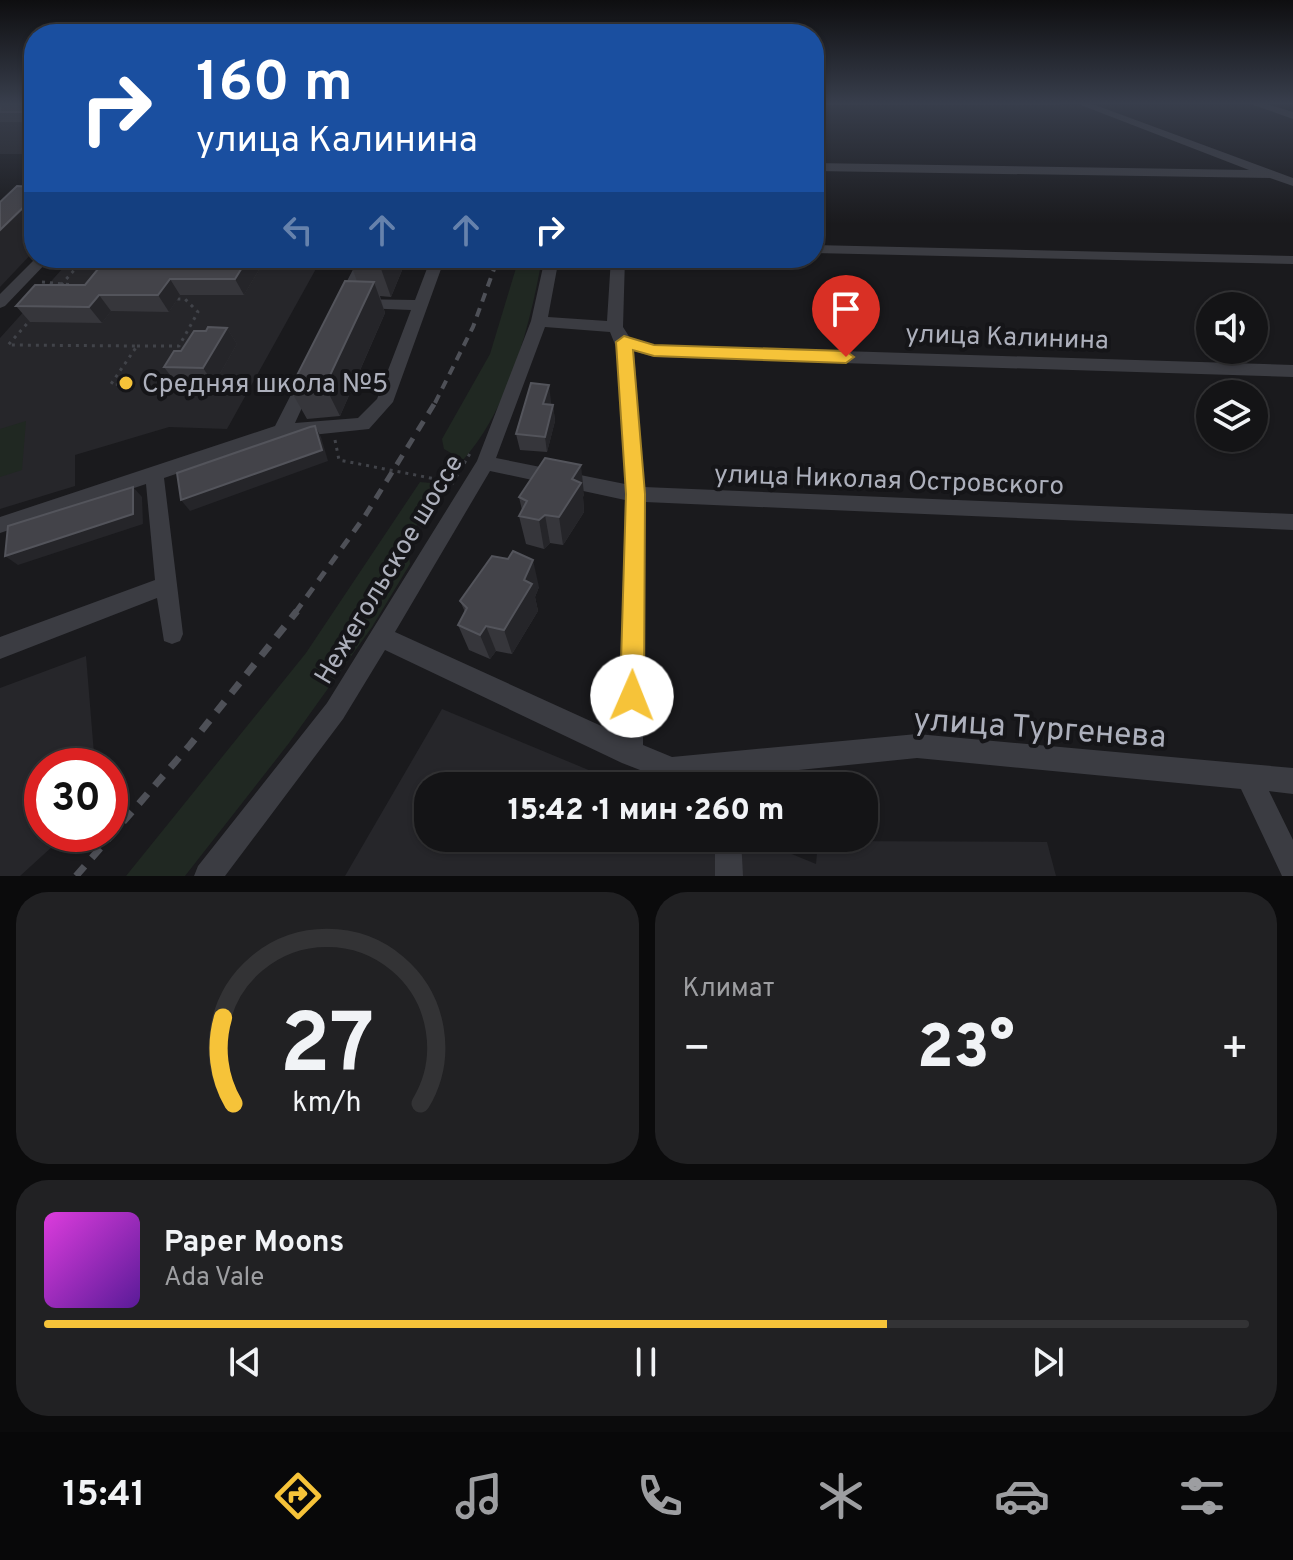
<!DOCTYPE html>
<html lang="ru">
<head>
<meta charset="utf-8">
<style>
	body { margin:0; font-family:Overpass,sans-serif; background:#212123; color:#f1f3f6; height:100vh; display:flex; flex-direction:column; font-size:30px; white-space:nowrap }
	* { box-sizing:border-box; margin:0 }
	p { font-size:26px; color:#9d9ea1 }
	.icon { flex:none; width:44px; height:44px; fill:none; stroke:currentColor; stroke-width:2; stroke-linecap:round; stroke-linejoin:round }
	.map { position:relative; height:876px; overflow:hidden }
	.sheet { display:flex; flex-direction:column; gap:16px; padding:16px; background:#0b0b0c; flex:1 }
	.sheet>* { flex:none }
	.banner { position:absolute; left:24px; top:24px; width:800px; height:244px; border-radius:32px; box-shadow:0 2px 6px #0004,0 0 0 2px #333335; background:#1a4fa0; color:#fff; overflow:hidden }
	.controls { position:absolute; left:1196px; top:292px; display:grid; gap:16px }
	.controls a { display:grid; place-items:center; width:72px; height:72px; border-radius:50%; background:#141416; box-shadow:0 2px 6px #0004,0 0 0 2px #333335; font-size:40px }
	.speed { position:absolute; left:24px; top:748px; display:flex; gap:16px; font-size:40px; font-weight:700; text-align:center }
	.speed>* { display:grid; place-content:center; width:104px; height:104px; border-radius:50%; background:#141416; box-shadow:0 2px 6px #0004,0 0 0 2px #333335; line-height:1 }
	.speed .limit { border:12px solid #d22; background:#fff; color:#111 }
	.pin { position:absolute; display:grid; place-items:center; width:68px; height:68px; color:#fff; margin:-82px -34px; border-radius:50% 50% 50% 0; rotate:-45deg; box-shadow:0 0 8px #0007 }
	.pin .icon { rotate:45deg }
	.me { position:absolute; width:88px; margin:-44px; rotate:1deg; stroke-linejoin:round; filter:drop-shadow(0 0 6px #0008) }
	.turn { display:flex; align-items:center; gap:28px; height:168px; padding:0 40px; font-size:36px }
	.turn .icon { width:104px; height:104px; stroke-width:2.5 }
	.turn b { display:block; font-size:56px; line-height:68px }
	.lanes { display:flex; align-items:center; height:76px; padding:0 40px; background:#0003; justify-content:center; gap:40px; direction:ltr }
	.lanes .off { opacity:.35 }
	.big { font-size:60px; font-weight:800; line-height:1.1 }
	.sheet .tile { flex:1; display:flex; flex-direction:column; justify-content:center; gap:12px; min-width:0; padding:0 28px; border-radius:32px; background:#212123 }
	.sheet .dial { align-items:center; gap:0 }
	.dial svg { height:208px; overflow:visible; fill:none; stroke:#333335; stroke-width:7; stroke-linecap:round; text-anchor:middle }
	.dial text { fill:#f1f3f6; stroke:none }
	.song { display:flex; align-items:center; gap:24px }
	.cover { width:96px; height:96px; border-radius:12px; background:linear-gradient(135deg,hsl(300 70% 55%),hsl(270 70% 35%)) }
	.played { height:8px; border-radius:4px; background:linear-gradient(90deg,#f6c339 70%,#333335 70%) }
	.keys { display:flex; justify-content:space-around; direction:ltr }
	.heat { display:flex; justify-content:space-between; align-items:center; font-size:44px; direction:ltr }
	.sheet .tiles { flex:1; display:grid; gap:16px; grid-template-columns:1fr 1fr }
	.tile:last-child { grid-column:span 2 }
	.trip { position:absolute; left:414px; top:772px; width:464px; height:80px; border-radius:32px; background:#141416; box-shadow:0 2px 6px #0004,0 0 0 2px #333335; font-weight:800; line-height:80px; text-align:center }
	.dock { display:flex; height:128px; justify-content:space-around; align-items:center; background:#080809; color:#9d9ea1 }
	.dock .icon { width:56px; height:56px }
	.dock .active { color:#f6c339 }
	.dock b { font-size:36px; color:#f1f3f6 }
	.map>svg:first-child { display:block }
	.built { fill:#26262a }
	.green { fill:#202822 }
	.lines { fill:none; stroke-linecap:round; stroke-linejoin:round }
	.path { stroke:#414349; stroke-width:3; stroke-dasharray:3 5; stroke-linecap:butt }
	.minor { fill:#3b3c42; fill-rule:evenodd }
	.rail-far2 { stroke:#4e5057; stroke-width:4; stroke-dasharray:9 7; stroke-linecap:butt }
	.rail-far1 { stroke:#4e5057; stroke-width:5; stroke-dasharray:11 9; stroke-linecap:butt }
	.rail { stroke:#4e5057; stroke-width:7; stroke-dasharray:13 11; stroke-linecap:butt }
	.wall { fill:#36363b }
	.shaded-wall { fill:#252529 }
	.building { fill:#434349; stroke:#53545b; stroke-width:2 }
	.route { fill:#f6c339; stroke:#a07f25; stroke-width:2 }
	.poi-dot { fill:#f6c339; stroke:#151518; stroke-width:3 }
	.labels { text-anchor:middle; stroke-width:8; stroke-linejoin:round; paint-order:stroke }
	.street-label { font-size:26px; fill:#adb0bc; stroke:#151518 }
	.poi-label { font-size:26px; fill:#adb0bc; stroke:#151518; text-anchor:start }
	.near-street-label { font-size:32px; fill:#adb0bc; stroke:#151518 }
</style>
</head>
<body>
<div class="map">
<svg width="1293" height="876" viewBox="0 0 1293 876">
	<rect width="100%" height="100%" fill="#1a1a1d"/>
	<g class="built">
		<rect x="0" y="102" width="34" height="52"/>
		<path d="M72,258h250l-95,171 -58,-2 -94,28v31l-75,23v-171z"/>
		<path d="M86,656l9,110h-53v68h24l-46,42h-20v-188z"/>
		<path d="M442,709l185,77h-199v52h325l63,26 2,-23 229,1 9,34h-711z"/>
	</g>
	<g class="green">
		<path d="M519,258h23c-11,64 -34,153 -79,202l-19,-11 -2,-10 48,-85z"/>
		<path d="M26,421l-4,49 -22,7v-48z"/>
		<path d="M420,482l11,1 6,8 -29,49 2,24 -38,63 -83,116 -104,133h-59l180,-223z"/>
	</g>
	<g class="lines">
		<g class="path">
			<path d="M42,282l32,3"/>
			<path d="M61,285l24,-27"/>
			<path d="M32,318l-24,27 129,1 -26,38 26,1"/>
			<path d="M137,346h42l19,-34 -13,-13h-9"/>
			<path d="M335,440l4,20 112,22"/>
			<path d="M448,491l24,-41"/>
		</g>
		<g class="minor">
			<path d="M814,102h251l-5,3h-246z"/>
			<path d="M1073,102h14l206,76v8l-23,-8 -456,-7v-8l435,7z"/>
			<path d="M1245,102h15l33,10v7z"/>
			<path d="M814,245l479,11v8l-479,-11z"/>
			<path d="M36,258h15l-46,48 -5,2v-14z"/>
			<path d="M359,258h14l-20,41 62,1 16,-42h14l-52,144 -24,27 -86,9 -119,40 19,156 -3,7 -8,3 -8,-3 -7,-43 -157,61v-22l155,-57 -9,-96 -146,49v-16l275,-91 26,-51 6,-2 8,6 -20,44 63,-5 19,-19 34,-89 -73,-3 -3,-3z"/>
			<path d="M545,258h14l-11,59 59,4 4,-63h14l-2,69 7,11 24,7 639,20v12l-639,-20 -20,-6 10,136 649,27v16l-648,-28 -2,243 29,12 245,-23 376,34v26l-24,-3 24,49v36h-11l-41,-87 -324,-31 -176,18v10h-26v-8l-44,4 -49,-19 -237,-113 -42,69 -118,157h-31l4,-10 129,-163 150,-242 54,-140zM545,327l65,5 10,25 5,127 -129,-26zM490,471l135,29 -6,234 -224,-102z"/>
			<path d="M715,838h26l2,38h-28z"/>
		</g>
		<path class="rail-far2" d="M435,403l38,-76 25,-69"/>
		<path class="rail-far1" d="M295,613l70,-97 71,-115"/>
		<path class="rail" d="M76,876l114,-131 107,-134"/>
	</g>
	<g class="wall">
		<rect x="0" y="102" width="34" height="20"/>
		<path d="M107,258h159l-22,37h-64l-11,17 -58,-1 -9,12 -72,-1 -14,-16 69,-21z"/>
		<path d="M407,258l-16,39 -11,-1 5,17 -45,103 -33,3 -17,-30 67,-108 -6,-16z"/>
		<path d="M227,328l10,16 -23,40 -38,-1 -12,-16 42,-36z"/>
		<path d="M551,401l-1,4h3l2,16 -8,31 -27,-2 -4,-16z"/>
		<path d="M584,494l-1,3 1,15 -21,33 -13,-2 -6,6 -18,-5 -7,-28 3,-6 -3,-13z"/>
		<path d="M539,587l-4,10 3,14 -26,43 -16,-3 -6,8 -21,-9 -11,-25 7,-13 -5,-11z"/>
	</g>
	<g class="shaded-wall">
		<path d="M34,197v54l-34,36v-57z"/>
		<path d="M248,258h18l-22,37 -9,-16z"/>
		<path d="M384,258h23l-16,39 -11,-31z"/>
		<path d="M170,279l10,16 -11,17 -11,-17z"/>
		<path d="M374,282l11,31 -45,103 -15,-30z"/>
		<path d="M99,295l12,16 -9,12 -13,-16z"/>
		<path d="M227,328l10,16 -23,40 -11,-16z"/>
		<path d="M549,385l2,16 -5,19 -3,-16z"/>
		<path d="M553,405l2,16 -8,31 -2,-15z"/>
		<path d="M315,426l6,11 7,24 -138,50 -9,-11z"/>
		<path d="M581,465l3,29 -1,3 1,15 -21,33 -4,-28 13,-38z"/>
		<path d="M133,487l9,10 1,27 -125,41 -13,-9z"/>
		<path d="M545,515l5,28 -6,6 -5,-29z"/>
		<path d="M533,560l6,27 -4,10 3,14 -26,43 -8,-24z"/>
		<path d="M486,626l10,25 -6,8 -10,-24z"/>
	</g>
	<g class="building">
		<rect x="0" y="102" width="34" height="10"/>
		<path d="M17,186l17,1v10l-34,33v-28z"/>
		<path d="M107,258h141l-13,21h-65l-12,16h-59l-10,12 -73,-1 19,-21h50z"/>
		<path d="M355,258h29l-4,8 -29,-1z"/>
		<path d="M345,281l29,1 -49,104 -35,3z"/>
		<path d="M208,327l19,1 -24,40 -39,-1 10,-16h7l13,-20h12z"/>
		<path d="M531,383l18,2 -6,19 10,1 -8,32 -29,-3z"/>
		<path d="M315,426l7,24 -141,50 -4,-27 133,-46z"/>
		<path d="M545,458l36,7 -9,14 9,4 -22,34 -14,-2 -6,5 -20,-4 8,-15 -8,-4z"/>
		<path d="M133,487v27l-128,42 3,-30z"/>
		<path d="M513,551l20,9 -9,20 8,4 -28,46 -18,-4 -6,9 -22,-10 9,-17 -7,-7 32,-45 16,3z"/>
	</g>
	<linearGradient id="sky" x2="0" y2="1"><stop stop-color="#0e0e10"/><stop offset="0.46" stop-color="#383e4c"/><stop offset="1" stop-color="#383e4c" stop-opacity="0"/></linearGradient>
	<rect width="1293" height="224" fill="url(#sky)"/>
	<path class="route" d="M624,336l30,9 192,6 8,6 -8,6 -192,-7 -21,-6 12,144 -1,202 -4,8 -8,4 -9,-4 -3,-8 6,-202 -10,-152z"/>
	<circle class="poi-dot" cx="126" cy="383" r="8"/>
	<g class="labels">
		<g class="street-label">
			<text transform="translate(1007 336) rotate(2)" y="9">улица Калинина</text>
			<text transform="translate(889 479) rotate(2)" y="9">улица Николая Островского</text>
			<text transform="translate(388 569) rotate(-59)" y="9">Нежегольское шоссе</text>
		</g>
		<g class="poi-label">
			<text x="142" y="392">Средняя школа №5</text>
		</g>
		<g class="near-street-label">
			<text transform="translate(1040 727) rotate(4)" y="11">улица Тургенева</text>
		</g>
	</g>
</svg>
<div class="controls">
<a><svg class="icon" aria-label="sound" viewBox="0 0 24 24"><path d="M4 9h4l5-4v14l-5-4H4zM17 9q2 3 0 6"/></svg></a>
<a><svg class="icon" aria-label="layers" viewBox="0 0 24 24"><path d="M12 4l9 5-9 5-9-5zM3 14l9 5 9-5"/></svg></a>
</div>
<div class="speed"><div class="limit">30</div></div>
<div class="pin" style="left:846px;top:357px;background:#d93025"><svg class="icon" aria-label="arrive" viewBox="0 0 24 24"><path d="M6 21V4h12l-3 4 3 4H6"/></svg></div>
<svg class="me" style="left:632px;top:696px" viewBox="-20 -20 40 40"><circle r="19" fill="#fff"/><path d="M0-13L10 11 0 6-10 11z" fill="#f6c339"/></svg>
<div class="trip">15:42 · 1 мин · 260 m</div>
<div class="banner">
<div class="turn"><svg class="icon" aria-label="right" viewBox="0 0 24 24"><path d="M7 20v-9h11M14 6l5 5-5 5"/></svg><div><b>160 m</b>улица Калинина</div></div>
<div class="lanes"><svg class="icon off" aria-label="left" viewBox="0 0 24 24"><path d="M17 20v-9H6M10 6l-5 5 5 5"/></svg><svg class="icon off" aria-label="ahead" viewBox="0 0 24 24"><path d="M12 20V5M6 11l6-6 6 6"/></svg><svg class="icon off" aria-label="ahead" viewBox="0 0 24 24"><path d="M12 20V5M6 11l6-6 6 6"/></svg><svg class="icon" aria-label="right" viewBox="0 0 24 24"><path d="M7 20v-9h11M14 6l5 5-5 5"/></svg></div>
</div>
</div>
<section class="sheet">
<div class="tiles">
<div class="tile dial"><svg viewBox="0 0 100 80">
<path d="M14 69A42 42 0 1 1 86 69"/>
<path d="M14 69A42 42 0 0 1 10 36" stroke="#f6c339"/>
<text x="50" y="56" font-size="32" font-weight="700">27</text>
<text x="50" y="72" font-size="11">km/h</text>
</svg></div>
<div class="tile"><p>Климат</p>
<div class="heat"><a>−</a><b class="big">23°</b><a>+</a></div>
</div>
<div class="tile">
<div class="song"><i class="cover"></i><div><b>Paper Moons</b><p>Ada Vale</p></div></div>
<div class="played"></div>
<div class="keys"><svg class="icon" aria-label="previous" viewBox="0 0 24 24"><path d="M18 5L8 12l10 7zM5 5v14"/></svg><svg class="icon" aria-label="pause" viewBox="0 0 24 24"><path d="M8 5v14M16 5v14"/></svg><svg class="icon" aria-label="next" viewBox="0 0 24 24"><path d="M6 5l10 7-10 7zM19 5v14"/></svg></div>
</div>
</div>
</section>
<nav class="dock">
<b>15:41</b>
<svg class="icon active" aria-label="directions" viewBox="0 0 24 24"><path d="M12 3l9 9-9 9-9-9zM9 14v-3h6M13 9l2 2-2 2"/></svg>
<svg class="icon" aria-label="music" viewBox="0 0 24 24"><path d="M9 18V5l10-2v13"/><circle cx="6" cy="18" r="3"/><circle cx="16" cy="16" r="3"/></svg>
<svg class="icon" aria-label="phone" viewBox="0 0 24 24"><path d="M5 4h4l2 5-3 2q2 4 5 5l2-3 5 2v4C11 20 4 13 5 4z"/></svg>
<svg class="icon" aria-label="climate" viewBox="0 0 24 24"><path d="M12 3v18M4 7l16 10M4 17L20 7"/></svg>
<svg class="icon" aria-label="car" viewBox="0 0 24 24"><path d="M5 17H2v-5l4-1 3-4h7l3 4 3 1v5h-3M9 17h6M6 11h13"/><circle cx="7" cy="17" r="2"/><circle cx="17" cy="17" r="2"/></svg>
<svg class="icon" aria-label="filters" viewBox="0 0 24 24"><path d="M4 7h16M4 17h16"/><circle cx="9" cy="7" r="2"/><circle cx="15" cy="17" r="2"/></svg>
</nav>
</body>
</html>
